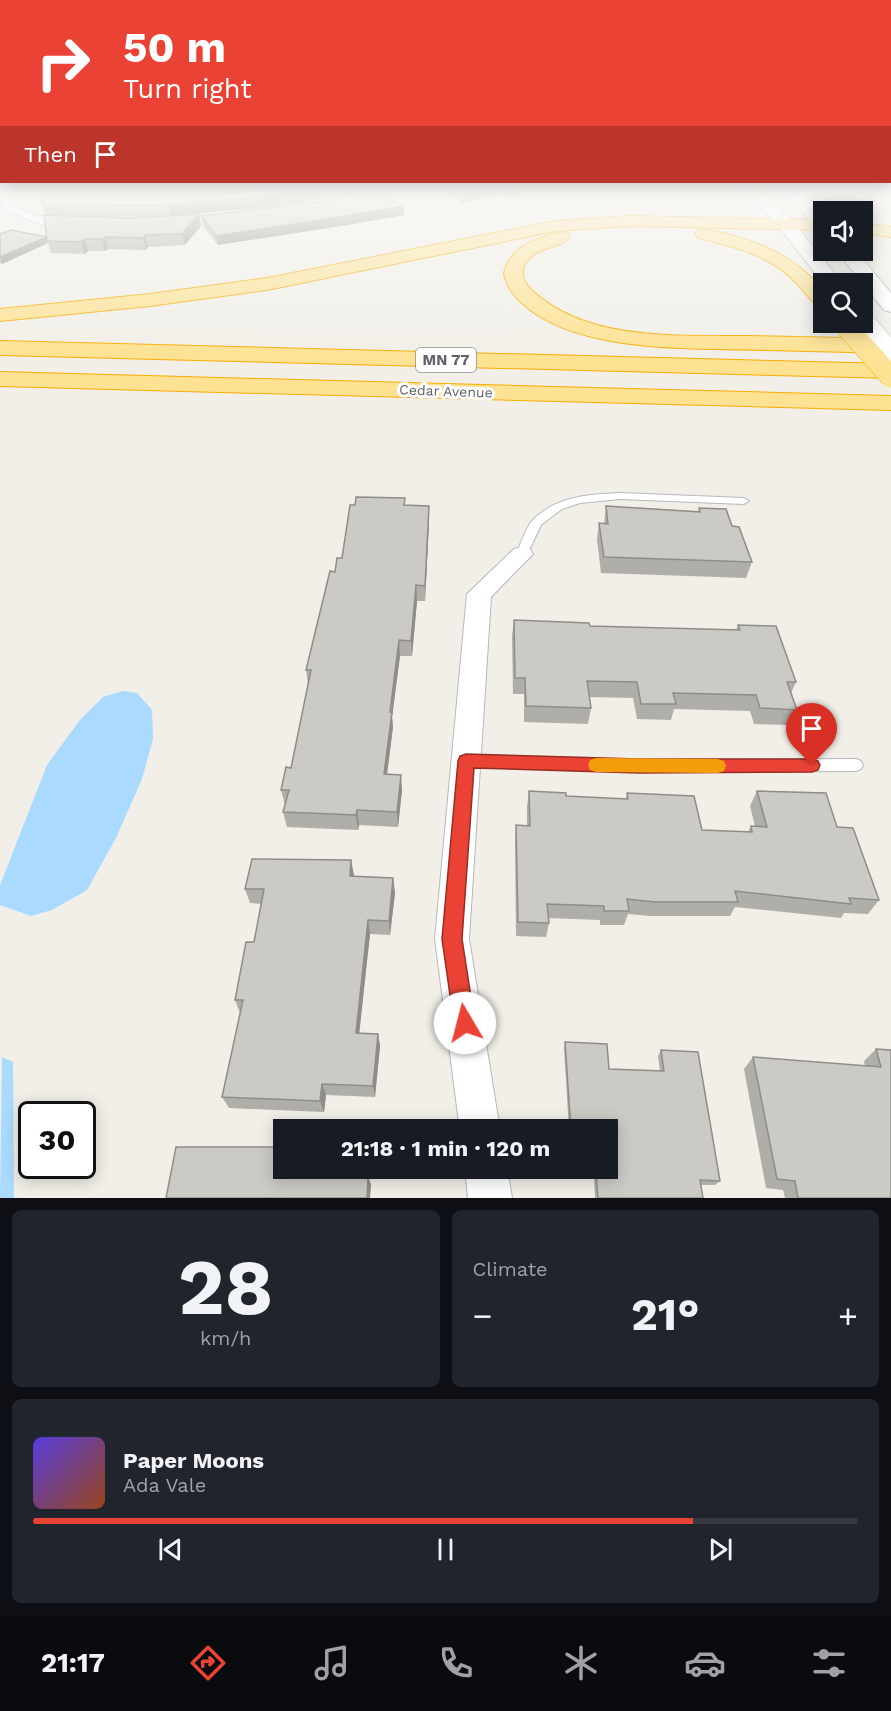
<!DOCTYPE html>
<html lang="en">
<head>
<meta charset="utf-8">
<style>
	body { margin:0; font-family:"Work Sans",sans-serif; background:#20242c; color:#f1f3f6; height:100vh; display:flex; flex-direction:column; font-size:22px; white-space:nowrap }
	* { box-sizing:border-box; margin:0 }
	p { font-size:20px; color:#9ea1a6 }
	.icon { flex:none; width:33px; height:33px; fill:none; stroke:currentColor; stroke-width:2; stroke-linecap:round; stroke-linejoin:round }
	.map { position:relative; height:1198px; overflow:hidden }
	.sheet { display:flex; flex-direction:column; gap:12px; padding:12px; background:#0d0f14; flex:1 }
	.sheet>* { flex:none }
	.banner { position:absolute; left:0px; top:0px; width:891px; height:183px; box-shadow:0 3px 15px #0003; background:#ea4335; color:#fff; overflow:hidden }
	.tools { position:absolute; left:813px; top:201px; display:grid; gap:12px }
	.tools a { display:grid; place-items:center; width:60px; height:60px; border-radius:0px; background:#171b24; box-shadow:0 3px 15px #0003; font-size:30px }
	.speed { position:absolute; left:18px; top:1101px; display:flex; gap:12px; font-size:30px; font-weight:700; text-align:center }
	.speed>* { display:grid; place-content:center; width:78px; height:78px; border-radius:50%; background:#171b24; box-shadow:0 3px 15px #0003; line-height:1 }
	.speed .limit { border:3px solid #111; border-radius:9px; background:#fff; color:#111 }
	.pin { position:absolute; display:grid; place-items:center; width:51px; height:51px; color:#fff; margin:-62px -26px; border-radius:50% 50% 50% 0; rotate:-45deg; box-shadow:0 0 6px #0007 }
	.pin .icon { rotate:45deg }
	.me { position:absolute; width:66px; margin:-33px; rotate:352deg; stroke-linejoin:round; filter:drop-shadow(0 0 4px #0008) }
	.turn { display:flex; align-items:center; gap:21px; height:126px; padding:0 24px; font-size:27px }
	.turn .icon { width:78px; height:78px; stroke-width:2.5 }
	.turn b { display:block; font-size:42px; line-height:51px }
	.then { display:flex; align-items:center; height:57px; padding:0 24px; background:#0003; gap:12px; font-size:22px }
	.big { font-size:45px; font-weight:700; line-height:1.1 }
	.sheet .widget { flex:1; display:flex; flex-direction:column; justify-content:center; gap:9px; min-width:0; padding:0 21px; border-radius:9px; background:#20242c }
	.sheet .dial { align-items:center; gap:0 }
	.dial b { font-size:78px; line-height:1 }
	.song { display:flex; align-items:center; gap:18px }
	.cover { width:72px; height:72px; border-radius:9px; background:linear-gradient(135deg,hsl(250 70% 55%),hsl(20 70% 35%)) }
	.played { height:6px; border-radius:3px; background:linear-gradient(90deg,#ea4335 80%,#363941 80%) }
	.keys { display:flex; justify-content:space-around; direction:ltr }
	.heat { display:flex; justify-content:space-between; align-items:center; font-size:33px; direction:ltr }
	.sheet .tiles { flex:1; display:grid; gap:12px; grid-template-columns:1fr 1fr }
	.widget:last-child { grid-column:span 2 }
	.trip { position:absolute; left:273px; top:1119px; width:345px; height:60px; border-radius:0px; background:#171b24; box-shadow:0 3px 15px #0003; font-weight:700; line-height:60px; text-align:center }
	.tabs { display:flex; height:96px; justify-content:space-around; align-items:center; background:#090b0e; color:#9ea1a6 }
	.tabs .icon { width:42px; height:42px }
	.tabs .active { color:#ea4335 }
	.tabs b { font-size:27px; color:#f1f3f6 }
	.map>svg:first-child { display:block }
	.water { fill:#aadaff }
	.lines { fill:none; stroke-linecap:round; stroke-linejoin:round }
	.service-casing { stroke:#b5b8bc; stroke-width:2 }
	.minor-casing { stroke:#b5b8bc; stroke-width:2 }
	.secondary-casing { stroke:#b6babf; stroke-width:2 }
	.motorway-casing { stroke:#f9ab00; stroke-width:2 }
	.service { fill:#fff; fill-rule:evenodd }
	.minor { fill:#fff; fill-rule:evenodd }
	.secondary { fill:#fff; fill-rule:evenodd }
	.motorway { fill:#fde293; fill-rule:evenodd }
	.secondary-bridge-casing { stroke:#b6babf; stroke-width:22; stroke-linecap:butt }
	.motorway-bridge-casing { stroke:#f9ab00; stroke-width:22; stroke-linecap:butt }
	.secondary-bridge { stroke:#fff; stroke-width:21 }
	.motorway-bridge { stroke:#fde293; stroke-width:21 }
	.wall { fill:#afaea9 }
	.shaded-wall { fill:#8f8d8a }
	.building { fill:#cccac5; stroke:#8f8d8a; stroke-width:1.5 }
	.route { fill:#ea4335; stroke:#982c22; stroke-width:1.5 }
	.slow { fill:#f59e0b }
	.labels { text-anchor:middle; stroke-width:6; stroke-linejoin:round; paint-order:stroke }
	.far-street-label { font-size:14px; fill:#5f6368; stroke:#fff }
	.shield { fill:#fff; stroke:#8f9295; stroke-width:1.5 }
	.shield-label { font-size:15px; font-weight:bold; fill:#5f6368 }
</style>
</head>
<body>
<div class="map">
<svg width="891" height="1198" viewBox="0 0 891 1198">
	<rect width="100%" height="100%" fill="#f1efe8"/>
	<g class="water">
		<path d="M123,691l14,2 15,17 1,29 -11,40 -26,59 -29,52 -35,20 -21,6 -31,-11v-20l47,-120 33,-45 23,-23z"/>
		<path d="M2,1057l11,5 1,136h-14z"/>
	</g>
	<g class="lines">
		<g class="service-casing">
			<g id="service">
				<path d="M620,493l124,5 5,3 -5,3 -124,-5 -40,4 -18,6 -21,16 -15,32 -4,1 -6,-4c5,-10 9,-26 17,-34 22,-23 56,-26 87,-27z"/>
				<path d="M466,755l172,5 218,-1 5,2 2,4 -2,4 -5,2 -218,1 -172,-5 -5,-2 -2,-4 2,-4z"/>
			</g>
		</g>
		<g class="minor-casing">
			<g id="minor">
				<path d="M10,189h11l-9,13c8,7 17,12 27,14 13,3 34,-1 44,7 -16,14 -70,-5 -83,-20z"/>
				<path d="M385,189h25l-5,3 -55,10 -6,-3 6,-3z"/>
				<path d="M522,547l8,2 3,5 -42,43 -22,342 31,191h-40l-25,-191 32,-345 47,-45z"/>
				<path d="M465,1168h42l5,30h-44z"/>
			</g>
		</g>
		<g class="secondary-casing">
			<g id="secondary">
				<path d="M745,189h16l30,30 52,65h-19l-45,-57z"/>
				<path d="M782,189h16l26,26v15l-6,-1z"/>
				<path d="M836,250h19l36,43v19l-7,-2z"/>
			</g>
		</g>
		<g class="motorway-casing">
			<g id="motorway">
				<path d="M629,216l195,4v10l-195,-4 -73,5 -289,59 -117,16 -150,15v-12l150,-15 117,-16 289,-57z"/>
				<path d="M862,223l29,4v10l-29,-4z"/>
				<path d="M704,229c50,10 84,22 120,61v18l-7,-2c-10,-10 -18,-22 -29,-31 -25,-22 -58,-29 -90,-37l-3,-4 3,-4z"/>
				<path d="M561,232l6,1 3,4c-9,13 -41,8 -47,33 -2,9 5,17 12,23 56,49 145,42 214,43 48,1 95,2 142,3v14c-41,-1 -83,-2 -124,-3 -71,-2 -189,4 -244,-46 -9,-8 -17,-18 -19,-31 6,-27 33,-35 57,-41z"/>
				<path d="M0,341l891,23v14l-891,-23z"/>
				<path d="M0,372l891,24v14l-891,-24z"/>
			</g>
		</g>
		<use href="#service" class="service"/>
		<use href="#minor" class="minor"/>
		<use href="#secondary" class="secondary"/>
		<use href="#motorway" class="motorway"/>
		<g class="secondary-bridge-casing">
			<path id="secondary-bridge" d="M866,324l25,30"/>
		</g>
		<g class="motorway-bridge-casing">
			<path id="motorway-bridge" d="M843,323l48,54"/>
		</g>
		<use href="#secondary-bridge" class="secondary-bridge"/>
		<use href="#motorway-bridge" class="motorway-bridge"/>
	</g>
	<g class="wall">
		<path d="M440,189h93l-22,8 -7,-3 -42,9z"/>
		<path d="M106,192h257l-84,14 -108,10 -84,1 42,1 70,-4 2,12 -16,19 -37,2 -2,3 -38,-1 -3,2h-17l-3,3 -34,-1 -3,-10 -46,21 -2,-1v-29l47,3 -2,-22 -3,-10z"/>
		<path d="M403,206l1,9 -57,10 -129,20 -15,-19 -2,-10z"/>
		<path d="M355,505l74,1v15l-4,80h-8l-5,55h-12l-8,61 1,10 -6,47 15,16 -4,37 -39,-2 -1,5 -71,-3 -4,-15 2,-7 -4,-15 10,-22 17,-84 -2,-14 29,-98 7,-14z"/>
		<path d="M606,506l92,5 1,-3 33,18 20,36 -6,16 -145,-5 -4,-34 2,-16 5,1z"/>
		<path d="M514,620l76,6 146,4 2,-5 58,57 -5,11 6,17 -7,15 -36,-1 -4,-13 -76,-2 -3,11 -34,-1 -4,-21 -44,-1 2,11 -3,16 -64,-2v-28h-11l-1,-58z"/>
		<path d="M529,791l37,5 60,3 1,-6 75,37 46,2 3,-6h4l-5,-20 7,-15 80,36 42,73 -11,14 -24,-1 -3,5 -106,-11 -5,9h-80l-22,-2 -4,11h-24v-5l-52,-2 1,5 -3,14 -30,-1 -1,-96 1,-15 11,1v-19z"/>
		<path d="M354,876l39,2 2,15 -5,42 -20,-1 -11,99 19,1 2,12 -5,51 -49,-2 -2,17 -95,-4 -7,-11 18,-84 -5,-13 19,-58 7,-38 -11,-1 -5,-14z"/>
		<path d="M565,1042l44,27 51,2 -2,-15 3,-6 59,131 -5,4h-14l2,13h-108l-1,-19 -15,-1 -1,-10h30v-38h-39l-5,-82z"/>
		<path d="M876,1049l15,1v148h-106l-2,-8 -17,-2 -22,-119 9,-12 112,9 -1,-5z"/>
	</g>
	<g class="shaded-wall">
		<path d="M313,189h49l1,3 -84,14 -108,10 -2,-11z"/>
		<path d="M482,189h22v5l-42,9v-10z"/>
		<path d="M511,189h22l-22,8z"/>
		<path d="M403,206l1,9 -57,10 -129,20 -2,-9z"/>
		<path d="M199,214l2,12 -16,19 -3,-11z"/>
		<path d="M145,235l3,12 -2,3 -3,-12z"/>
		<path d="M47,237l1,6 -46,21 -2,-7z"/>
		<path d="M105,237l3,12 -3,2 -3,-12z"/>
		<path d="M85,239l3,12 -3,3 -4,-12z"/>
		<path d="M429,506v15l-4,80v-15z"/>
		<path d="M416,585l1,16 -5,55 -1,-15z"/>
		<path d="M399,640l1,16 -8,61 1,10 -8,63 -1,-16z"/>
		<path d="M401,775l1,15 -4,37 -1,-15z"/>
		<path d="M357,810l2,15 -1,5 -2,-15z"/>
		<path d="M351,860l3,15 -2,16 -2,-15z"/>
		<path d="M393,878l2,15 -5,42 -1,-14z"/>
		<path d="M368,920l2,14 -12,111 -2,-12z"/>
		<path d="M378,1034l2,12 -5,51 -2,-11z"/>
		<path d="M322,1084l4,11 -2,17 -4,-11z"/>
		<path d="M292,1168h7l-3,17 -5,-9z"/>
		<path d="M368,1176l3,9 -1,13h-3z"/>
	</g>
	<g class="building">
		<path d="M45,189h60v3h40l3,-3h165l-35,6 -109,10 -120,1 -7,-1 -1,-12z"/>
		<path d="M456,189h26l-20,4z"/>
		<path d="M375,190l28,16 -57,10 -130,20 -15,-20 127,-15z"/>
		<path d="M199,214l-17,20 -37,1 -2,3 -38,-1 -3,2h-17l-4,3 -34,-1 -3,-26 85,3z"/>
		<path d="M11,230l36,7 -47,20v-23z"/>
		<path d="M356,497l49,1 -1,7 25,1 -4,80 -9,-1 -5,56 -12,-1 -9,72h2l-8,62 17,1 -4,37 -40,-2 -1,5 -73,-3 6,-22h-8l5,-23 5,1 20,-98h-5l24,-99 5,1 2,-14h5l8,-53h5z"/>
		<path d="M606,506l94,6 -1,-4 27,1 6,17 7,1 13,35 -148,-5 -5,-34 9,1z"/>
		<path d="M514,620l75,3 1,3 150,4 -2,-5 38,1 20,56h-9l10,28 -37,-2 -4,-13 -83,-2 3,11h-35l-4,-22 -50,-1 4,27 -65,-2 -1,-28h-10z"/>
		<path d="M529,791l37,2v3l62,3 -1,-6 67,3 8,34 50,2 -1,-6 16,1 -10,-36 69,2 11,34 16,1 26,72 -30,-2 2,6 -116,-13 3,11h-83l-28,-3 2,12h-25v-5l-57,-2 2,19 -31,-1 -2,-97 14,1z"/>
		<path d="M252,859l99,1 -1,16 43,2 -4,43 -21,-1 -12,113 22,1 -5,52 -51,-2 -2,17 -98,-4 21,-97h-8l11,-58h8l10,-53h-19z"/>
		<path d="M565,1042l42,2 2,25 55,2 -3,-21 37,2 22,129 -20,-1 3,18h-105l-2,-24h-15v-6h27v-38h-37z"/>
		<path d="M876,1049l15,1v148h-93l-3,-17 -18,-2 -24,-122 128,10z"/>
		<path d="M176,1147h108v21h8l-1,8h77l-1,22h-201z"/>
	</g>
	<linearGradient id="sky" x2="0" y2="1"><stop stop-color="#8fc3f1"/><stop offset="0.53" stop-color="#f9f8f5"/><stop offset="1" stop-color="#f9f8f5" stop-opacity="0"/></linearGradient>
	<rect width="891" height="357" fill="url(#sky)"/>
	<path class="route" d="M466,754l172,5h174l6,2 2,4 -2,5 -6,2 -174,1 -164,-5 -12,171 13,84 -3,8 -7,3 -8,-3 -3,-8 -12,-84 16,-178 2,-5z"/>
	<path class="slow" d="M596,758l122,1 6,2 2,5 -2,5 -6,2 -122,-1 -6,-2 -2,-5 2,-5z"/>
	<g class="labels">
		<g class="far-street-label">
			<text transform="translate(446 391) rotate(2)" y="5">Cedar Avenue</text>
		</g>
		<rect class="shield" x="416" y="348" width="60" height="24" rx="4.5"/>
		<g class="shield-label">
			<text x="446" y="365">MN 77</text>
		</g>
	</g>
</svg>
<div class="tools">
<a><svg class="icon" aria-label="sound" viewBox="0 0 24 24"><path d="M4 9h4l5-4v14l-5-4H4zM17 9q2 3 0 6"/></svg></a>
<a><svg class="icon" aria-label="search" viewBox="0 0 24 24"><circle cx="10" cy="10" r="6"/><path d="M15 15l6 6"/></svg></a>
</div>
<div class="speed"><div class="limit">30</div></div>
<div class="pin" style="left:812px;top:765px;background:#d93025"><svg class="icon" aria-label="arrive" viewBox="0 0 24 24"><path d="M6 21V4h12l-3 4 3 4H6"/></svg></div>
<svg class="me" style="left:465px;top:1023px" viewBox="-20 -20 40 40"><circle r="19" fill="#fff"/><path d="M0-13L10 11 0 6-10 11z" fill="#ea4335"/></svg>
<div class="trip">21:18 · 1 min · 120 m</div>
<div class="banner">
<div class="turn"><svg class="icon" aria-label="right" viewBox="0 0 24 24"><path d="M7 20v-9h11M14 6l5 5-5 5"/></svg><div><b>50 m</b>Turn right</div></div>
<div class="then">Then<svg class="icon" aria-label="arrive" viewBox="0 0 24 24"><path d="M6 21V4h12l-3 4 3 4H6"/></svg></div>
</div>
</div>
<section class="sheet">
<div class="tiles">
<div class="widget dial"><b>28</b><p>km/h</p></div>
<div class="widget"><p>Climate</p>
<div class="heat"><a>−</a><b class="big">21°</b><a>+</a></div>
</div>
<div class="widget">
<div class="song"><i class="cover"></i><div><b>Paper Moons</b><p>Ada Vale</p></div></div>
<div class="played"></div>
<div class="keys"><svg class="icon" aria-label="previous" viewBox="0 0 24 24"><path d="M18 5L8 12l10 7zM5 5v14"/></svg><svg class="icon" aria-label="pause" viewBox="0 0 24 24"><path d="M8 5v14M16 5v14"/></svg><svg class="icon" aria-label="next" viewBox="0 0 24 24"><path d="M6 5l10 7-10 7zM19 5v14"/></svg></div>
</div>
</div>
</section>
<nav class="tabs">
<b>21:17</b>
<svg class="icon active" aria-label="directions" viewBox="0 0 24 24"><path d="M12 3l9 9-9 9-9-9zM9 14v-3h6M13 9l2 2-2 2"/></svg>
<svg class="icon" aria-label="music" viewBox="0 0 24 24"><path d="M9 18V5l10-2v13"/><circle cx="6" cy="18" r="3"/><circle cx="16" cy="16" r="3"/></svg>
<svg class="icon" aria-label="phone" viewBox="0 0 24 24"><path d="M5 4h4l2 5-3 2q2 4 5 5l2-3 5 2v4C11 20 4 13 5 4z"/></svg>
<svg class="icon" aria-label="climate" viewBox="0 0 24 24"><path d="M12 3v18M4 7l16 10M4 17L20 7"/></svg>
<svg class="icon" aria-label="car" viewBox="0 0 24 24"><path d="M5 17H2v-5l4-1 3-4h7l3 4 3 1v5h-3M9 17h6M6 11h13"/><circle cx="7" cy="17" r="2"/><circle cx="17" cy="17" r="2"/></svg>
<svg class="icon" aria-label="filters" viewBox="0 0 24 24"><path d="M4 7h16M4 17h16"/><circle cx="9" cy="7" r="2"/><circle cx="15" cy="17" r="2"/></svg>
</nav>
</body>
</html>
